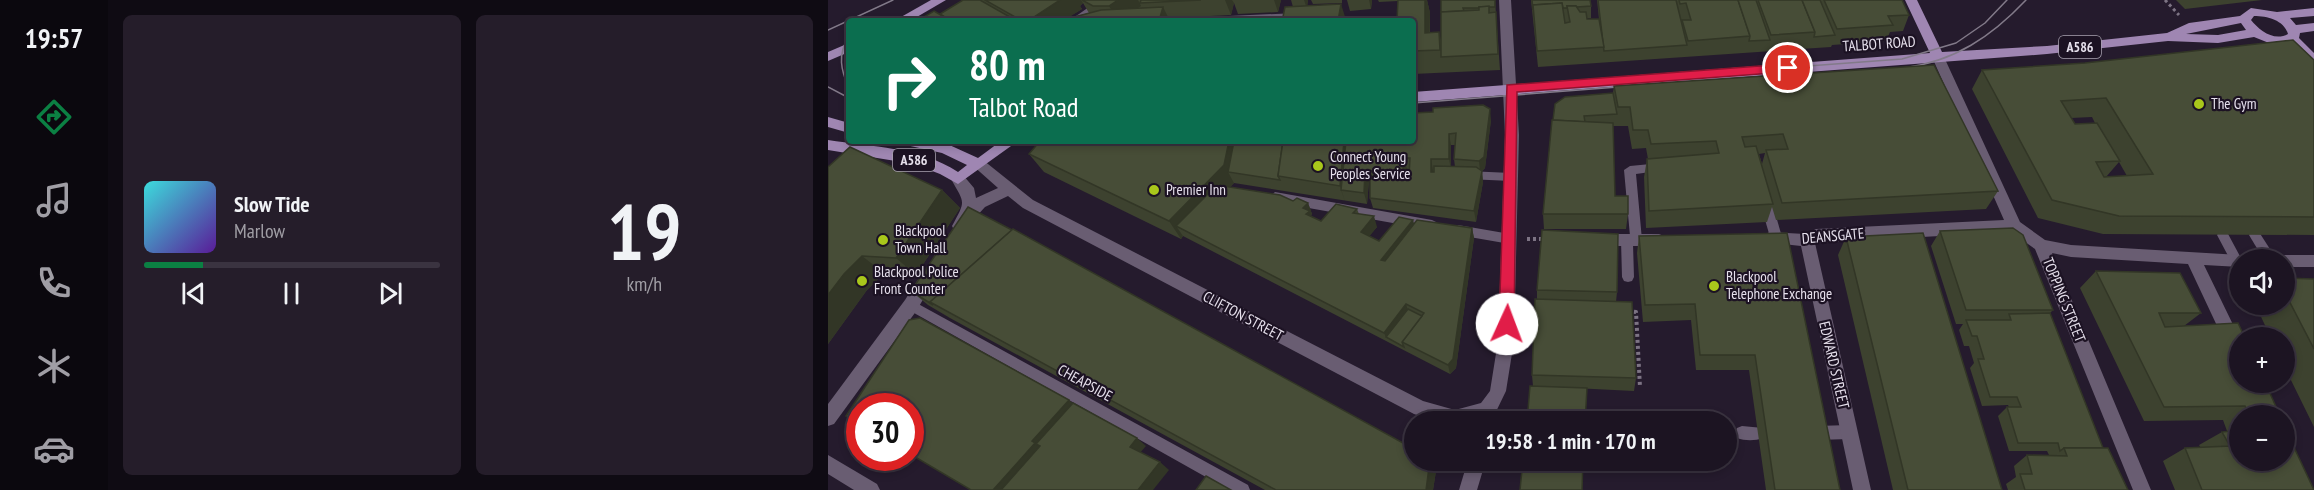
<!DOCTYPE html>
<html lang="en">
<head>
<meta charset="utf-8">
<style>
	body { margin:0; font-family:"PT Sans Narrow",sans-serif; background:#251d2a; color:#f1f3f6; height:100vh; display:flex; flex-direction:column; font-size:22px; white-space:nowrap }
	* { box-sizing:border-box; margin:0 }
	p { font-size:20px; color:#a09ea5 }
	.icon { flex:none; width:33px; height:33px; fill:none; stroke:currentColor; stroke-width:2; stroke-linecap:round; stroke-linejoin:round }
	.map { position:relative; flex:1; overflow:hidden }
	.drawer { display:flex; flex-direction:column; gap:15px; padding:15px; background:#0f0b13; width:720px }
	.drawer>* { flex:none }
	.guide { position:absolute; left:18px; top:18px; width:570px; height:126px; border-radius:6px; box-shadow:0 3px 9px #0003,0 0 0 2px #3a3340; background:#0b6e4f; color:#fff; overflow:hidden }
	.tools { position:absolute; left:1401px; top:249px; display:grid; gap:12px }
	.tools a { display:grid; place-items:center; width:66px; height:66px; border-radius:50%; background:#1c1422; box-shadow:0 3px 9px #0003,0 0 0 2px #3a3340; font-size:30px }
	.speed { position:absolute; left:18px; top:393px; display:flex; gap:12px; font-size:30px; font-weight:700; text-align:center }
	.speed>* { display:grid; place-content:center; width:78px; height:78px; border-radius:50%; background:#1c1422; box-shadow:0 3px 9px #0003,0 0 0 2px #3a3340; line-height:1 }
	.speed .limit { border:9px solid #d22; background:#fff; color:#111 }
	.pin { position:absolute; display:grid; place-items:center; width:51px; height:51px; color:#fff; margin:-26px; border:3px solid #fff; border-radius:50%; box-shadow:0 2px 6px #0007 }
	.me { position:absolute; width:66px; margin:-33px; rotate:2deg; stroke-linejoin:round; filter:drop-shadow(0 0 4px #0008) }
	.turn { display:flex; align-items:center; gap:21px; height:126px; padding:0 24px; font-size:27px }
	.turn .icon { width:78px; height:78px; stroke-width:2.5 }
	.turn b { display:block; font-size:42px; line-height:51px }
	.drawer .widget { flex:1; display:flex; flex-direction:column; justify-content:center; gap:9px; min-width:0; padding:0 21px; border-radius:9px; background:#251d2a }
	.drawer .dial { align-items:center; gap:0 }
	.dial b { font-size:78px; line-height:1 }
	.song { display:flex; align-items:center; gap:18px }
	.cover { width:72px; height:72px; border-radius:9px; background:linear-gradient(135deg,hsl(180 70% 55%),hsl(270 70% 35%)) }
	.played { height:6px; border-radius:3px; background:linear-gradient(90deg,#0b8043 20%,#3a3340 20%) }
	.keys { display:flex; justify-content:space-around; direction:ltr }
	.drawer .tiles { flex:1; display:grid; gap:15px; grid-template-columns:repeat(2,1fr) }
	.trip { position:absolute; left:576px; top:411px; width:333px; height:60px; border-radius:30px; background:#1c1422; box-shadow:0 3px 9px #0003,0 0 0 2px #3a3340; font-weight:800; line-height:60px; text-align:center }
	main { display:flex; flex:1; min-height:0 }
	.dock { display:flex; flex-direction:column; width:108px; justify-content:space-around; align-items:center; background:#0b080e; color:#a09ea5 }
	.dock .icon { width:42px; height:42px }
	.dock .current { color:#0b8043 }
	.dock b { font-size:27px; color:#f1f3f6 }
	.map>svg:first-child { display:block }
	.lines { fill:none; stroke-linecap:round; stroke-linejoin:round }
	.path-far1 { stroke:#7d7484; stroke-width:3; stroke-dasharray:3 3; stroke-linecap:butt }
	.path { stroke:#7d7484; stroke-width:4; stroke-dasharray:3 3; stroke-linecap:butt }
	.lane { fill:#695d72; fill-rule:evenodd }
	.street { fill:#695d72; fill-rule:evenodd }
	.primary { fill:#9f86b2; fill-rule:evenodd }
	.tram { stroke:#827a89; stroke-width:1.5 }
	.wall { fill:#3d422f; fill-rule:evenodd }
	.shaded-wall { fill:#323626 }
	.building { fill:#474d37; stroke:#323626; stroke-width:1.5; fill-rule:evenodd }
	.route { fill:#e11d48; stroke:#92132f; stroke-width:1.5 }
	.poi-dot { fill:#a9c71b; stroke:#1c1223; stroke-width:2 }
	.labels { text-anchor:middle; stroke-width:4.5; stroke-linejoin:round; paint-order:stroke }
	.shield { fill:#1c1223; stroke:#a9a2b0; stroke-width:1.5 }
	.shield-label { font-size:14px; font-weight:bold; fill:#e6e0ec }
	.street-label { font-size:15px; fill:#e6e0ec; stroke:#1c1223 }
	.poi-label { font-size:15px; fill:#e6e0ec; stroke:#1c1223; text-anchor:start }
</style>
</head>
<body>
<main>
<nav class="dock">
<b>19:57</b>
<svg class="icon current" aria-label="directions" viewBox="0 0 24 24"><path d="M12 3l9 9-9 9-9-9zM9 14v-3h6M13 9l2 2-2 2"/></svg>
<svg class="icon" aria-label="music" viewBox="0 0 24 24"><path d="M9 18V5l10-2v13"/><circle cx="6" cy="18" r="3"/><circle cx="16" cy="16" r="3"/></svg>
<svg class="icon" aria-label="phone" viewBox="0 0 24 24"><path d="M5 4h4l2 5-3 2q2 4 5 5l2-3 5 2v4C11 20 4 13 5 4z"/></svg>
<svg class="icon" aria-label="climate" viewBox="0 0 24 24"><path d="M12 3v18M4 7l16 10M4 17L20 7"/></svg>
<svg class="icon" aria-label="car" viewBox="0 0 24 24"><path d="M5 17H2v-5l4-1 3-4h7l3 4 3 1v5h-3M9 17h6M6 11h13"/><circle cx="7" cy="17" r="2"/><circle cx="17" cy="17" r="2"/></svg>
</nav>
<section class="drawer">
<div class="tiles">
<div class="widget">
<div class="song"><i class="cover"></i><div><b>Slow Tide</b><p>Marlow</p></div></div>
<div class="played"></div>
<div class="keys"><svg class="icon" aria-label="previous" viewBox="0 0 24 24"><path d="M18 5L8 12l10 7zM5 5v14"/></svg><svg class="icon" aria-label="pause" viewBox="0 0 24 24"><path d="M8 5v14M16 5v14"/></svg><svg class="icon" aria-label="next" viewBox="0 0 24 24"><path d="M6 5l10 7-10 7zM19 5v14"/></svg></div>
</div>
<div class="widget dial"><b>19</b><p>km/h</p></div>
</div>
</section>
<div class="map">
<svg width="1486" height="490" viewBox="0 0 1486 490">
	<rect width="100%" height="100%" fill="#251b2d"/>
	<g class="lines">
		<path class="path-far1" d="M1337,0l14,15"/>
		<g class="path">
			<path d="M699,239h17"/>
			<path d="M800,311l8,1 4,75"/>
		</g>
		<g class="lane">
			<path d="M469,13l5,3 -2,2 -44,3h-77l5,-3z"/>
			<path d="M833,163l6,4 -2,3 -29,4 6,66 -2,3 -7,1 1,33 -2,4 -4,1 -4,-1 -2,-4 -1,-37 2,-3 7,-1 -6,-66 6,-4z"/>
			<path d="M639,171l44,2 6,4 -6,4 -44,-2 -6,-4z"/>
			<path d="M447,192l157,28 4,2 2,3 -2,3 -4,2 -157,-28 -6,-5z"/>
			<path d="M937,194l6,5 11,38 -2,3h-8l-2,-3 -11,-38z"/>
			<path d="M630,225l52,9 4,2 2,3 -2,3 -4,2 -52,-9 -4,-2 -2,-3 2,-3z"/>
			<path d="M1395,230l4,2 15,28h-2v5h-7l-16,-30 2,-3z"/>
			<path d="M1427,230l4,2 18,28h-13l-15,-25 2,-3z"/>
			<path d="M83,300l337,185 2,5h-21l-322,-181 -2,-4 2,-4z"/>
			<path d="M1021,425l5,2 2,5 -2,5 -5,2 -32,1 -5,-2 -2,-5 2,-5 5,-2z"/>
			<path d="M914,426l21,2 2,5 -2,5c-8,3 -18,3 -26,0l-2,-5 2,-5z"/>
		</g>
		<g class="street">
			<path d="M271,0h14l-29,21h-15z"/>
			<path d="M671,0h12l8,135 -5,206 -8,50 -15,31h-52l-25,-8 -391,-206 -15,-12 -23,11 -21,23h-10l-2,-4c14,-26 13,-22 -1,-47l2,-4h10l11,13 2,10 22,-10 -27,-24 2,-4h10l50,40 390,201 32,9 26,-7 9,-12 8,-50 7,-206z"/>
			<path d="M1110,53l6,4 76,165 25,18 26,5 169,10 7,5h-7v7l-36,-2 36,74v25l-6,-2 -46,-98 -117,-7 -19,-4 99,237h-18l-98,-241 -24,-17 -196,11 56,247h-18l-52,-244 -36,-4 -2,-4 2,-4 5,-2 35,2 11,-5 188,-9 -72,-163z"/>
			<path d="M33,141h14l-4,16 -38,36 -5,2v-15l31,-29z"/>
			<path d="M771,234h60l5,2 2,4 -2,4 -5,2h-60l-5,-2 -2,-4 2,-4z"/>
			<path d="M1456,255h30v12h-30v-7h-7z"/>
			<path d="M98,273l5,2 3,5 -17,30 -83,114 -6,2v-22l77,-104 16,-25z"/>
			<path d="M0,455l49,29 3,6h-26l-26,-16z"/>
			<path d="M640,460h18l-9,30h-18z"/>
		</g>
		<g class="primary">
			<path d="M103,0h15l-36,21h-16z"/>
			<path d="M1077,0h12l25,52 105,-6 120,-13 22,-10 51,-7 11,-8 26,4 37,-4v8l-24,2 6,7 18,-2v8l-14,2 -1,5 15,15v11l-4,-1 -20,-19 -16,1 -20,-8 -36,6 -50,-2 -121,13 -634,48v-10l517,-39zM1426,16c13,0 30,4 34,18 -14,8 -29,-4 -37,-14zM1413,23l5,7 -28,5 -32,-1z"/>
			<path d="M21,43v9l-21,9v-9z"/>
			<path d="M0,117l21,6v10l-21,-6z"/>
			<path d="M0,140c43,7 92,7 130,32l9,-7 -25,-12 -36,-8 -2,-4 41,2 33,15 23,-17h17l-60,43 -18,-10 -26,-10 -86,-14z"/>
		</g>
		<g class="tram">
			<path d="M0,30l65,-30"/>
			<path d="M21,36c-12,19 -8,34 0,53"/>
			<path d="M1076,68c51,-7 87,-31 122,-68"/>
			<path d="M791,80l283,-21 54,-16 29,-20 22,-23"/>
			<path d="M0,87l21,11"/>
			<path d="M585,103l218,-17"/>
		</g>
	</g>
	<g class="wall">
		<path d="M135,0h318l-3,12 -40,2 -4,-11 -3,12 -62,3 1,3h-253l23,-7zM255,3l6,10 -22,5 15,-9 -2,-3z"/>
		<path d="M463,0h17l-1,6 39,14v1h-82l19,-4 10,-10z"/>
		<path d="M483,0h31v3l-29,1z"/>
		<path d="M519,0h25l-1,9 -21,2z"/>
		<path d="M550,0h49l3,13v20l9,-1 2,8v-28l54,-12 5,70 -87,4v-53l-15,-20 -19,1z"/>
		<path d="M703,0l60,6v12h-4v1h12l-2,-19h305l7,15 -6,16 -13,1 -4,9 -54,4 -1,2 -293,20z"/>
		<path d="M1348,0h86l-77,9z"/>
		<path d="M1486,60v175l-211,-1 -65,-16 -66,-129 10,-19zM1264,117l3,6 -20,1 -4,-6zM1291,162l8,14 -21,1z"/>
		<path d="M786,86l384,105 -12,18 -210,11 -4,-13 -5,15 -121,6 -2,-51 3,-18h1l-2,-11 -14,1 -4,-23h-15l2,70 13,18 -2,15h-82l-1,-15 10,-94 60,-27zM937,153l-3,11 -3,-10z"/>
		<path d="M663,120l-6,48 -3,3 1,11 -7,40 -103,-14 -3,-10v-17h-1l-2,23 -133,-21 -4,4 63,14 15,2 4,11 -1,1 1,2 9,4 36,-12 2,5 18,13 -8,9 10,5 35,-17 58,4 2,10 -18,130 -6,6 -62,-32 -205,-106 -2,3 -137,-67 -15,-18zM623,145h4l-1,14 1,8h-4zM579,169h2v7h-3z"/>
		<path d="M0,167l114,23 18,18 -44,67 -32,-2 -17,17 -39,54z"/>
		<path d="M1112,231l113,79 -3,3 53,135 25,42h-120l-2,-6 10,-7 -2,-11 13,-11h22l-2,-4h-38l-11,-35 9,-9h2l-1,-2 -26,1 -12,-38 4,-5 -5,-17h-5l-5,-16 4,-6h-7l-25,-78z"/>
		<path d="M959,233l53,257h-74l-17,-120h-53l-5,-50 -48,2 -6,-69 2,-17z"/>
		<path d="M1018,237l156,253h-109l-55,-235z"/>
		<path d="M1268,271l105,42 -17,13 96,90h-40v44l74,30h-139l-12,-29 22,-13h16l-2,-3 23,-13 5,-1 -4,-11 -79,1 -64,-133z"/>
		<path d="M1456,278l30,1v148l-30,-61v-28h-13l-16,-34h29z"/>
		<path d="M709,290l80,2 -1,10 20,76 -2,13 -101,-5 -1,-11 5,-76z"/>
		<path d="M83,291l503,169h18l4,11 -3,19h-168l-315,-172 -22,-13z"/>
	</g>
	<g class="shaded-wall">
		<path d="M232,0h21l2,3 -3,3 2,3 -19,12h-35z"/>
		<path d="M290,0h20l3,6 -22,15h-1l-9,-15z"/>
		<path d="M397,0h7l2,3 -3,12z"/>
		<path d="M446,0h7l-3,12z"/>
		<path d="M476,0h4l-1,9z"/>
		<path d="M541,0h3l-1,9z"/>
		<path d="M597,0h2l3,13 -1,38 -4,-18z"/>
		<path d="M513,4l5,16v1h-8z"/>
		<path d="M335,7l7,14h-11z"/>
		<path d="M662,109l1,11 -6,48 -3,3 1,11 -7,40 -2,-11 6,-39 -1,-11z"/>
		<path d="M621,134l2,11v25l-2,-11z"/>
		<path d="M401,141h12l-13,31 6,11 -47,49 -11,-6 7,10 -2,3 -12,-18z"/>
		<path d="M516,141h6l-9,49 4,11 -5,-15z"/>
		<path d="M576,158l3,11 -1,13 -3,-11z"/>
		<path d="M603,159l2,11v13l-2,-11z"/>
		<path d="M537,171l4,10 -2,23 -3,-11z"/>
		<path d="M114,190l18,18 -44,67 -20,-17z"/>
		<path d="M480,203l4,11 -1,1 3,7 -3,3 -8,-17z"/>
		<path d="M546,216l3,11 -13,16 -3,-11z"/>
		<path d="M585,220l3,10 -32,40 -3,-10z"/>
		<path d="M644,228l2,10 -18,130 -6,6 -2,-9z"/>
		<path d="M34,256l22,17 -17,17 -39,54v-49l16,-21z"/>
		<path d="M578,304l3,10 -23,23 -2,-4z"/>
		<path d="M241,400l14,11 -64,79h-26l39,-49z"/>
		<path d="M309,438l9,8 -7,8 -9,-7z"/>
		<path d="M602,460h2l4,11 -3,19h-7z"/>
		<path d="M332,462l9,8 -16,20h-15z"/>
	</g>
	<g class="building">
		<path d="M135,0h17l37,21h-66l-11,-7z"/>
		<path d="M157,0h75l-32,21h-6z"/>
		<path d="M254,0h36l-9,6h-16z"/>
		<path d="M313,0h60l-61,3z"/>
		<path d="M570,0h27v33l14,-1 1,18 -27,1v-30h-16z"/>
		<path d="M613,0h54v7h-16v1h-16l1,3 -23,1z"/>
		<path d="M704,0h58l1,6 -14,1 -1,-1h-9l1,2h-5l-1,-5 -29,2v5z"/>
		<path d="M770,0h78l11,45 -83,6z"/>
		<path d="M851,0h59l12,36 -62,5 -6,-21h9l-5,-17 -6,1z"/>
		<path d="M910,0h18l14,40 -21,1 1,-5z"/>
		<path d="M930,0h44l13,32 -44,3z"/>
		<path d="M974,0h18l15,35 -21,2 1,-5z"/>
		<path d="M996,0h78l7,15 -21,1 5,9 -56,4z"/>
		<path d="M734,3l3,20 5,-1 -3,-16h9l4,6h6l1,7h12l5,28 -67,4 -4,-46z"/>
		<path d="M513,4l-3,17h-74l1,-3 18,-1 2,-10z"/>
		<path d="M661,6v7l7,-1 2,42 -57,3v-45l38,-2v-3z"/>
		<path d="M335,7l-4,14h-97l1,-1 38,-10z"/>
		<path d="M106,11l17,10h-34z"/>
		<path d="M1465,40l21,20v157l-195,-1 -67,-16 -70,-130 103,-7zM1278,98l47,76 -49,3 -8,-15 24,-1 -23,-38 -22,1 -14,-23z"/>
		<path d="M1106,65l64,126 -216,12 -16,-53 22,-1 -5,-15 -41,3 3,10 11,-1 17,58 -124,7 -2,-52 72,-6 -3,-12 -65,3 -3,-14h-15l-3,-23h-12l-4,-21z"/>
		<path d="M785,93l4,21 -33,2 1,6 -32,-2 2,-16 10,-7z"/>
		<path d="M655,105l7,4 -6,48 -5,4 -25,-2 2,-26 -7,1v25h-18v13h3v-6l42,1 6,4 -8,40 -104,-13v-19l39,-3 1,-18h-6l-1,13h-38l-1,22 -23,-3 5,-49h67v-28l20,-1v-4z"/>
		<path d="M724,120l61,3 2,73h13v18h-85z"/>
		<path d="M212,141h189l-5,24 -55,56 -140,-67z"/>
		<path d="M406,141h49l-5,35 2,4 -52,-8z"/>
		<path d="M455,141h61l-4,45 -62,-10z"/>
		<path d="M22,147l92,43 -46,68 -34,-2 -18,18 -16,21v-128z"/>
		<path d="M389,185l63,10 13,6 4,-3 11,5 -5,5 7,3 -4,3 15,7 15,-17 21,5 -4,4 21,3 -13,16 18,9 20,-24 14,3 -32,40 4,1 32,-41 55,8 -19,131 -5,6 -46,-23 22,-29 -18,-9 -22,29 -208,-107z"/>
		<path d="M140,207l44,23 -82,72 3,3 -22,-14z"/>
		<path d="M1185,228l10,7 30,75h-87l-26,-79z"/>
		<path d="M185,229l401,220v11h16l-4,30h-150l-346,-188z"/>
		<path d="M714,230l76,4 -1,58 -80,-2z"/>
		<path d="M959,233l53,257h-65l-20,-135h-55l-5,-51 -50,1 -6,-69z"/>
		<path d="M1095,233l79,257h-94l-62,-253z"/>
		<path d="M1268,271l84,2 21,40h-42l6,14 73,-4 7,15h-5v44h25l15,34h-30l-5,-10 -81,1z"/>
		<path d="M1456,278l30,1v70l-30,-58z"/>
		<path d="M707,299l97,3 4,76 -104,-3z"/>
		<path d="M580,309l14,7 -20,26 2,5 -18,-10z"/>
		<path d="M1222,313l53,135h-39l-4,3 -2,-8h-40l-11,-36h14l-4,-10h-27l-12,-38h6l-7,-23h-5l-6,-16h45l-2,-6z"/>
		<path d="M92,318l149,82 -37,41 3,2 -42,47h-22l-61,-36v-48h-50v18l-14,-8 63,-96z"/>
		<path d="M702,386l57,2 -2,34h-58z"/>
		<path d="M245,403l64,35 -7,9 30,15 -22,28h-137l39,-44 -4,-2z"/>
		<path d="M1456,426l30,64h-112l-17,-42 45,-2 -8,-14 18,-2v30h44z"/>
		<path d="M1236,448h44l20,42h-103l-5,-16h12l-5,-19 40,1z"/>
		<path d="M695,460h60l-1,30h-62z"/>
		<path d="M378,476l25,14h-35z"/>
	</g>
	<path class="route" d="M960,64l6,4 -6,4 -271,20 -3,232 -2,4h-11l-2,-4 8,-239z"/>
	<g class="poi-dot">
		<circle cx="1371" cy="104" r="6"/>
		<circle cx="490" cy="166" r="6"/>
		<circle cx="326" cy="190" r="6"/>
		<circle cx="55" cy="240" r="6"/>
		<circle cx="34" cy="281" r="6"/>
		<circle cx="886" cy="286" r="6"/>
	</g>
	<g class="labels">
		<g class="shield">
			<rect x="1231" y="36" width="42" height="22" rx="4.5"/>
			<rect x="65" y="149" width="42" height="22" rx="4.5"/>
		</g>
		<g class="shield-label">
			<text x="1252" y="52">A586</text>
			<text x="86" y="165">A586</text>
		</g>
		<g class="street-label">
			<text transform="translate(1051 44) rotate(-4)" y="5">TALBOT ROAD</text>
			<text transform="translate(1005 236) rotate(-5)" y="5">DEANSGATE</text>
			<text transform="translate(1236 300) rotate(68)" y="5">TOPPING STREET</text>
			<text transform="translate(415 316) rotate(28)" y="5">CLIFTON STREET</text>
			<text transform="translate(1006 365) rotate(77)" y="5">EDWARD STREET</text>
			<text transform="translate(257 383) rotate(29)" y="5">CHEAPSIDE</text>
		</g>
		<g class="poi-label">
			<text x="1383" y="109">The Gym</text>
			<text x="502" y="162">Connect Young<tspan x="502" dy="17">Peoples Service</tspan></text>
			<text x="338" y="195">Premier Inn</text>
			<text x="67" y="236">Blackpool<tspan x="67" dy="17">Town Hall</tspan></text>
			<text x="46" y="277">Blackpool Police<tspan x="46" dy="17">Front Counter</tspan></text>
			<text x="898" y="282">Blackpool<tspan x="898" dy="17">Telephone Exchange</tspan></text>
		</g>
	</g>
</svg>
<div class="tools">
<a><svg class="icon" aria-label="sound" viewBox="0 0 24 24"><path d="M4 9h4l5-4v14l-5-4H4zM17 9q2 3 0 6"/></svg></a>
<a>+</a>
<a>−</a>
</div>
<div class="speed"><div class="limit">30</div></div>
<div class="pin" style="left:960px;top:68px;background:#d93025"><svg class="icon" aria-label="arrive" viewBox="0 0 24 24"><path d="M6 21V4h12l-3 4 3 4H6"/></svg></div>
<svg class="me" style="left:679px;top:324px" viewBox="-20 -20 40 40"><circle r="19" fill="#fff"/><path d="M0-13L10 11 0 6-10 11z" fill="#e11d48"/></svg>
<div class="trip">19:58 · 1 min · 170 m</div>
<div class="guide">
<div class="turn"><svg class="icon" aria-label="right" viewBox="0 0 24 24"><path d="M7 20v-9h11M14 6l5 5-5 5"/></svg><div><b>80 m</b>Talbot Road</div></div>
</div>
</div>
</main>
</body>
</html>
